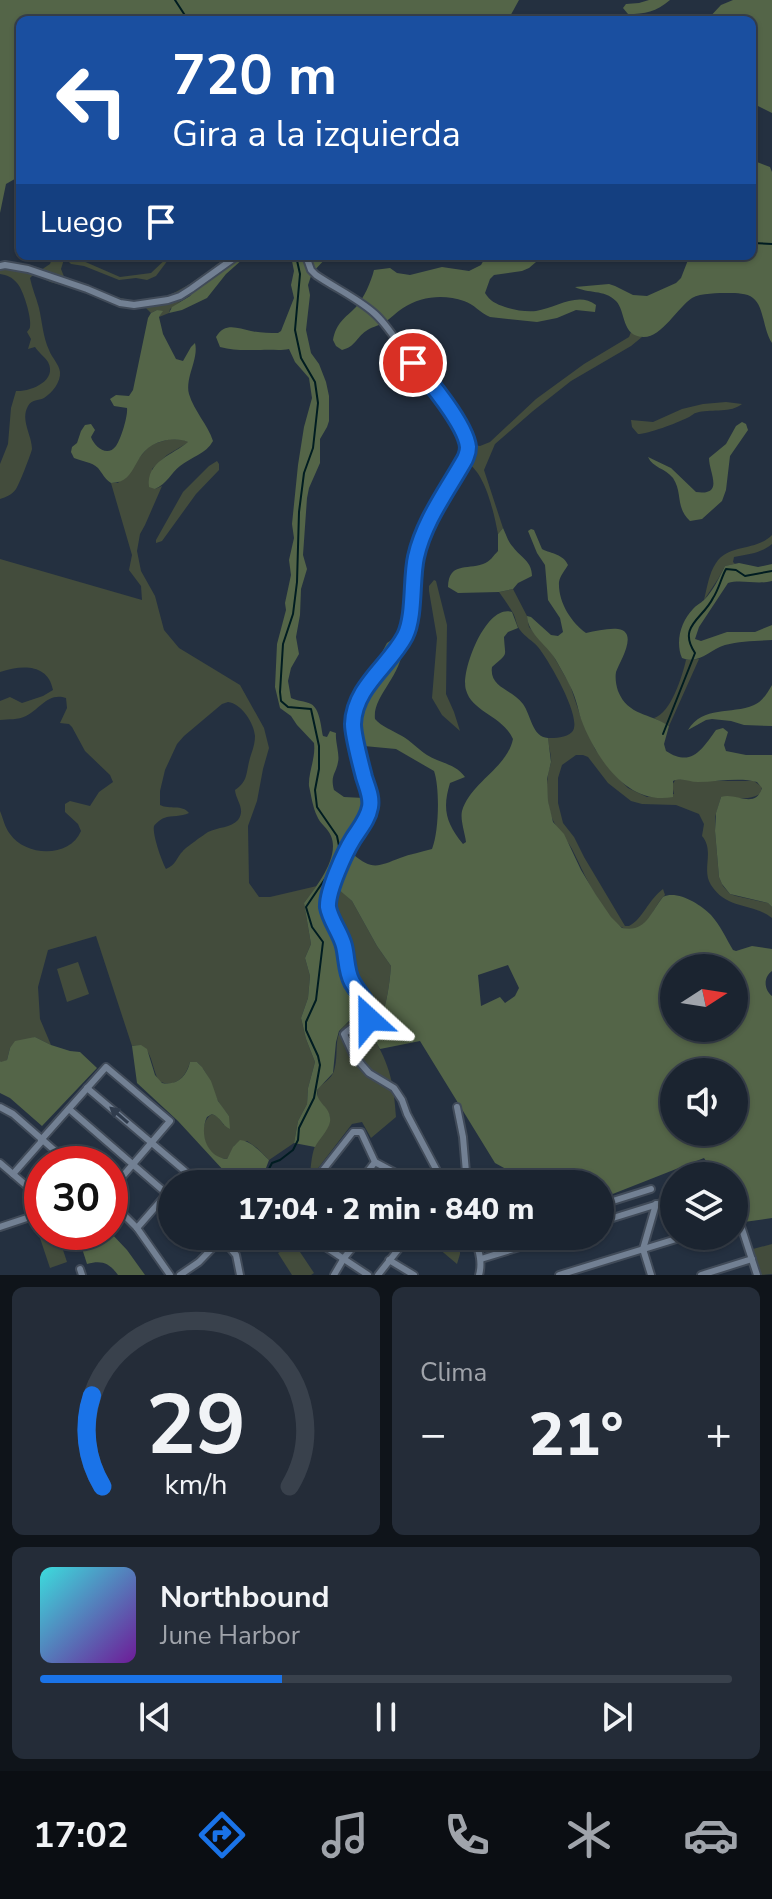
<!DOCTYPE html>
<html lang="es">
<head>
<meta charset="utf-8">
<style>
	body { margin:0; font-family:"Nunito Sans",sans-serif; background:#242c38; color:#f1f3f6; height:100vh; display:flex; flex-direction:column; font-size:30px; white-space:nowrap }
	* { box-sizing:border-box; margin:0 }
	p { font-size:26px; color:#a0a4ab }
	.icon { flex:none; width:44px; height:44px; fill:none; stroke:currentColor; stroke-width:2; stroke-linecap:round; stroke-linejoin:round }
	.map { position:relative; height:1275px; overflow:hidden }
	.drawer { display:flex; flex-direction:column; gap:12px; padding:12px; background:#0f141a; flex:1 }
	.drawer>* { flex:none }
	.banner { position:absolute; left:16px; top:16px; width:740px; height:244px; border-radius:12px; box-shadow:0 2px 6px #0004,0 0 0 2px #39414c; background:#1a4fa0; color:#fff; overflow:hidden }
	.needle { width:52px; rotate:78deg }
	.buttons { position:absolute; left:660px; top:954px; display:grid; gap:16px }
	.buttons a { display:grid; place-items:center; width:88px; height:88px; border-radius:50%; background:#1b2430; box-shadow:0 2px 6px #0004,0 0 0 2px #39414c; font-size:40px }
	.speed { position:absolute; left:24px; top:1146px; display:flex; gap:16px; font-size:40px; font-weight:700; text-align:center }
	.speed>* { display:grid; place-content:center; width:104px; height:104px; border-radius:50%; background:#1b2430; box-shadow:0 2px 6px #0004,0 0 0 2px #39414c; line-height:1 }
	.speed .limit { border:12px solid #d22; background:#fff; color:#111 }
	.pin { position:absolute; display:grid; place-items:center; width:68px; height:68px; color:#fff; margin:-34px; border:4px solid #fff; border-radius:50%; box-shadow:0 2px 8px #0007 }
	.me { position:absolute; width:88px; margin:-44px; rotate:336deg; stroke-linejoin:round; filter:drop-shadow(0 0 6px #0008) }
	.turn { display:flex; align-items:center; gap:28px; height:168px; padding:0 24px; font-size:36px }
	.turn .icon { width:104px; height:104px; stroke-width:2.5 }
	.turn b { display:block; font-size:56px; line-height:68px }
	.then { display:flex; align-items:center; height:76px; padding:0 24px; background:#0003; gap:16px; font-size:30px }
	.big { font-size:60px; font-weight:800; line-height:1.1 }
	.drawer .tile { flex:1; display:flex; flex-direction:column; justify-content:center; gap:12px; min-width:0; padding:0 28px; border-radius:12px; background:#242c38 }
	.drawer .dial { align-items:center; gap:0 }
	.dial svg { height:208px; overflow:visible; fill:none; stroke:#39414c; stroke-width:7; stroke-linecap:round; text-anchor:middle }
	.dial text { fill:#f1f3f6; stroke:none }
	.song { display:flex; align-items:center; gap:24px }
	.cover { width:96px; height:96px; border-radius:12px; background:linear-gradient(135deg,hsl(180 70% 55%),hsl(280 70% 35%)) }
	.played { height:8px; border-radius:4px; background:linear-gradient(90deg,#1a73e8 35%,#39414c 35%) }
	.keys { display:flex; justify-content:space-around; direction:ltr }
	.heat { display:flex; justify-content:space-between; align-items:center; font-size:44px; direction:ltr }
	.drawer .tiles { flex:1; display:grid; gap:12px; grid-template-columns:1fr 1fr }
	.tile:last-child { grid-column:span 2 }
	.trip { position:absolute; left:158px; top:1170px; width:456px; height:80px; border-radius:40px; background:#1b2430; box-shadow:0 2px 6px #0004,0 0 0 2px #39414c; font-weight:800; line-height:80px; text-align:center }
	.tab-bar { display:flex; height:128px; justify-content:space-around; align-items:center; background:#0b0e13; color:#a0a4ab }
	.tab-bar .icon { width:56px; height:56px }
	.tab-bar .current { color:#1a73e8 }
	.tab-bar b { font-size:36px; color:#f1f3f6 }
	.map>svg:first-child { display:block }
	.green { fill:#434c3c; fill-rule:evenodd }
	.forest { fill:#546548; fill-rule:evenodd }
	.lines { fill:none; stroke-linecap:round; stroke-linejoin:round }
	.stream { stroke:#001c21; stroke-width:2 }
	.minor-casing { stroke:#414b59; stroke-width:10 }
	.minor { stroke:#728093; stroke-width:6 }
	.oneway { fill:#303c4d }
	.route-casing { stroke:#114b97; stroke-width:20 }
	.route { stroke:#1a73e8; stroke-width:14 }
</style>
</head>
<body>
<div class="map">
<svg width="772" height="1275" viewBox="0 0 772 1275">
	<rect width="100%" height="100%" fill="#243040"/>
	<g class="green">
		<path d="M53,256h12l-4,13 4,10c64,21 79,39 139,-5 8,-5 18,-15 26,-18 4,-1 8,0 12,0 -28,12 -47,37 -72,53l-1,4 -10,4 3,-5 -5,-2 -6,3 -6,-6 -95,-25 -12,-6h-6l-2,2c2,10 6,19 9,30 3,13 4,29 10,42 3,8 10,14 11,22 1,10 -8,21 -16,26 -6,3 -12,1 -16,8 -8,14 4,29 4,43 -1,5 -13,36 -16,40 -4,6 -10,8 -16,10v-35l8,-20 3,-36 5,-17c14,1 42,-10 32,-29 -4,-6 -10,-10 -13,-15l-7,2 3,-10 -4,-7c1,-2 3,-3 3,-5 2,-9 -7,-38 -13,-44 -5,-6 -10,-8 -17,-9v-9l12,-1 29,6 9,-6z"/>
		<path d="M169,256h2l-15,20 -9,4 -11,-2 -17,2 -35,-14 -13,-2 -4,-4 3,-3h4l46,20 31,-4z"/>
		<path d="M387,321l48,58 19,29 17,34 3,3 6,1 10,-4 46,-43 48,-35 45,-27 2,-5 11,5 -11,9 -60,35 -38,30 -38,33 -11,26 19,58 -5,6c-4,-21 -12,-58 -29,-70l-4,3c-19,27 -35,56 -44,89 -8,30 -2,64 -18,91l-4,-9 -3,-1 7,-9c4,-30 5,-64 15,-93 5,-14 12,-28 20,-40 10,-18 26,-35 22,-57l-23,-42 -57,-71z"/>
		<path d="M726,402l16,2c-11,9 -29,5 -43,8 -8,2 -5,3 -12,6 -10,5 -39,16 -49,16l-6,-7 -1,-7 22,2 29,-13 21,-5z"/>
		<path d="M170,439l13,1 6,2 -22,13 -15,14 3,20 7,-3 -17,39 -5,9 -3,17 4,20 14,25 9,34 15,18 61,37 24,43 5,20 -6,21 -6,32 -9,25 1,57 10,14h11l47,-11 -13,17 7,41 -6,14 5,18 -2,22 -7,20 5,21 9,23 -7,26 -1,16 -9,17 -4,22 -25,17 -12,-12 -10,-7 -12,4 -8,14c-6,-1 -8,0 -13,-4 -12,-9 -15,-33 -2,-41l6,3 6,8 5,-9c-4,-5 -9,-11 -12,-17 -6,-14 -9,-27 -20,-37h-7c-4,15 -15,27 -31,19 -9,-15 -5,-37 -27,-35l-36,-110 -48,14 -10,37 2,32 11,26 -16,-8 -25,11 -3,12 -6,3 -1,-2v-250c3,7 5,17 10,23 16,23 60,24 71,-3l-3,-7 -13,-12v-8l5,-3 20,5 9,-14 14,-10 -3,-7 -25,-24 -13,-24 -3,-3 -9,-1 7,-15 -1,-10c-18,-6 -26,11 -40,18 -8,4 -17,3 -26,4v-19l10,-4 12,6 21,-7 10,-6c-5,-27 -32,-25 -53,-18v-113l142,41 -1,-14 -12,-16 3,-15 -21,-72h7l32,-38zM228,702c13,1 26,21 27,34 0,10 -4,17 -6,26 -3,13 -2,20 -14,28 1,11 11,19 3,30 -7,8 -20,7 -30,12 -3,2 -23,16 -25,19 -7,7 -7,14 -17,18 -4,-7 -14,-35 -12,-43 2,-3 7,-7 10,-8 8,-3 17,-1 25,-5 -7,-9 -19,-3 -29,-8v-14l5,-21 12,-26 7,-8 38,-32z"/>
		<path d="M217,461l2,3v6l-23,24 -34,47 -6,2v-3l27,-48 26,-26z"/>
		<path d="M772,535v9c-12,10 -24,10 -38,13l-1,5 2,2 -10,2 -7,13 -14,21c3,-12 5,-27 12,-37 13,-20 39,-11 56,-28z"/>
		<path d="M434,580l2,1 11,44 -1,69 8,18 6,19 -18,-16 -10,-17 5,-60 -8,-47v-5z"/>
		<path d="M513,589l14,27 2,11 21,23 20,35 11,33 14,31 19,25 14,14 19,9 27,-3 -2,-9 4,-6 44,2h34l8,6 -2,7c-14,8 -24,2 -39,3l-6,20v14l4,46 4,9 7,8 6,2 32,7 4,4v11c-21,-16 -45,-8 -61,-33 -10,-15 4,-34 -9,-49l2,-12 -5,-10 -23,-9 -34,-1 -11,-3 -23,-18 -20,-26 -5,-2h-7l-14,10 -4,13v25l5,20 11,14 10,20 41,69h4c14,-7 19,-26 34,-37l2,6c-12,11 -14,31 -32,35 -24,4 -52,-64 -61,-81 -7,-13 -19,-23 -22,-37 -3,-11 -4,-26 -2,-37 0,-4 2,-8 3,-12 1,-8 -3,-17 -3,-25 7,0 18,0 24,-6 12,-12 -24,-73 -34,-85 -5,-6 -13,-10 -18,-17 -4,-5 -4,-12 -7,-17 -4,-7 -9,-14 -14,-21z"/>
		<path d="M699,659l-30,67 -15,-8c17,-5 28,-41 32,-58z"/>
		<path d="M337,887l15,14 25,45 14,20c-2,26 -6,48 -18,71 17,28 21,48 23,80l-25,21 -9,-16 -10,2 -43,56c2,-11 2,-24 6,-34 9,-22 27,-22 3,-46l-1,-10c5,-7 14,-10 17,-19 7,-23 -6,-42 24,-53l1,-17 -12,-17 -8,-40 -14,-35 1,-6z"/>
		<path d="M78,962l11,32 -22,8 -10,-33z"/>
		<path d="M49,1232h8l10,30 -17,6 -11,-33z"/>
		<path d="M445,1236h18l-3,1v17l-3,10 -19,-16z"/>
		<path d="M294,1243l20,30 -3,2h-19l-14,-22z"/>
		<path d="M772,1244v30l-11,1 -8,-26z"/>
	</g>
	<g class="forest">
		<path d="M0,0h519l-11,20h-488v156l-14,8 -6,29z"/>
		<path d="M649,0h21c-14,12 -25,14 -42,14l-5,-6 3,-4 13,-1z"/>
		<path d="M733,0h39v113l-20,-10v-83h-45l14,-15z"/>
		<path d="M752,156l5,6 13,5 2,5v171c-9,-13 -8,-37 -19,-45 -6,-5 -17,-5 -24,-5 -11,0 -28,0 -37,5 -14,9 -30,39 -48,39 -23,0 -18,-26 -28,-36 -12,-12 -28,-7 -41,-14l34,-3 6,2 18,9 14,1 29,-13 5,-5 7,-18 -4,-4h68z"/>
		<path d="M242,256h28l-27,3 -17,15 -19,24 -25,12 -13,3 3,-6 18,-11 7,-9 36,-27z"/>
		<path d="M281,256h47l-16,17 -4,12 2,10 -4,35 5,23 8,11 7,18 3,14v25l-2,6 -7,12v24l-11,25 -2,10 -4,57 4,14 -6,20 -1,26 -4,22 3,17 -8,14 -3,13 3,17c6,3 14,3 20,6 9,5 10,23 12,32l4,1 3,-6 6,2c-1,8 4,22 2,29 -2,12 -8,13 -4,28l10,7 20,1 9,11 -3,20 -17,25c19,17 26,12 47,4 10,-4 22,-6 32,-9 7,-17 8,-61 2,-78l-38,-22 -32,-3 -11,-6 -8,-14v-8l4,-10 17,-26 21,-39 9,-6 6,3c5,33 -30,54 -27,79 7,8 17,11 27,17 9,5 16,13 25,19 13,8 29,9 38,22l-15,6c-8,26 -4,40 13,61l3,-2c-1,-9 -6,-22 -4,-31 9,-29 45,-43 51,-72 -10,-23 -41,-27 -47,-49 -6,-18 20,-87 46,-78l6,16 -10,4 -4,5c1,21 5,15 -12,30 -3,21 20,22 31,37 8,11 9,33 25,34l3,24 -4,17 1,22 5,21 11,12 17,36 15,25 15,22 11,11c24,5 28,-15 41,-31 14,-7 37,7 48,18 9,10 15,23 22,35l3,1 16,-5 20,3v22c-9,6 -8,19 0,25v222l-28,4 -10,-17v-29h-18l-12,-18 -104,41v-15h-67l-38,-21 -75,-122 -40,8 -7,-12c12,-23 16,-45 18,-71l-14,-20 -25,-45 -15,-13 -11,15 -1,6 14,35 8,40 12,17 2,7 -3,10 -9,3 -10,10 -3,11 -3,31 -16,17c-1,15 15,16 13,32 -2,9 -11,17 -15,25l-21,-4 4,-22 9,-17 1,-16 7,-26 -9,-23 -5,-21 7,-20 2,-22 -5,-18 6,-14 -7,-41c12,-16 36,-46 27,-67 -3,-8 -11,-12 -14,-20 -4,-8 -6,-21 -8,-30 -1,-13 7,-28 5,-43l-17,-18 -6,-9 -11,-8 -5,-21 2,-43 9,-34 -1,-7 6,-28 -2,-15 5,-22 -2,-14 6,-59 6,-38 8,-29 -3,-20 -14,-16 -6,-13c-10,2 -18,0 -28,1 -15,0 -27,1 -41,-3l-4,-10c9,-15 21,-9 35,-6 9,2 18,2 27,2l3,-2 13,-33 -3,-13 3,-14 -2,-10 -5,-4zM508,965l11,23 -4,8 -10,7 -5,-6 -19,9 -3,-31zM674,968h60v60h-60zM674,1072h60v60h-60z"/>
		<path d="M486,256h57l-14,12 -7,3 -28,4 -4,4 -5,14c5,8 11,11 20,14 9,3 21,5 31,4 20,-3 42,-20 60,-6l-1,7 -19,-2 -19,8 -20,4 -47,-5c-10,-4 -16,-13 -26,-16 -20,-7 -43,-5 -61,7 -7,4 -12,11 -20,15 -5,3 -12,4 -17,8 -10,7 -11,16 -24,19l-6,-4 -3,-6c3,-17 12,-22 23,-33 8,-9 15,-25 18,-37l16,-2 7,5 13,2 32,-8 27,4 12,-6z"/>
		<path d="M157,310l6,1 -4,6 4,17 13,25 7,2 8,-14 4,-4c4,16 -10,34 -6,51 5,17 19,31 24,47 -7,13 -22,16 -33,25 -9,7 -13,18 -25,23l-6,-2c-3,-26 24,-32 39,-45 -8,-3 -16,-3 -25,-1 -33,8 -23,42 -52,42 -7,-5 -8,-9 -13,-15 -6,-6 -17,-7 -24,-10l-3,-6 1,-5 5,-4 4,-12 4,-6 6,-1 4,6 -4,7c3,9 16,21 25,9 5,-7 12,-30 11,-38l-13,-2 -4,-7 6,-4 13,1 4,-6 15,-72 3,-5z"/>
		<path d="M742,422l4,2 2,6 -18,26 -4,34 -4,11 -20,18 -12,2c-15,-14 -7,-28 -17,-43 -8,-10 -20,-10 -25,-21l23,11 25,24c29,4 13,-19 13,-34l17,-14 10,-18z"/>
		<path d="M503,528c3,6 5,14 10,19 8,11 19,14 19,29l-14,7 -5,6 -14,3 -41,1 -10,-6c1,-25 18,-17 35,-23 7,-2 10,-8 15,-13v-17z"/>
		<path d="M531,529l3,1 8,19c10,5 21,5 26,16 -3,5 -8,11 -9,17 -1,20 12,40 27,51 10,-2 22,-5 32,-4 21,3 2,32 -2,43 -1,6 0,13 2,19 10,25 32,22 51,35l-5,18 2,7c26,17 36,-2 50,-21l7,-2 5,4 -4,13 2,6 20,4h26v152l-4,-4 -38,-9 -8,-10 -3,-7 -4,-46 1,-18 5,-16c15,-5 34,13 41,-9l-5,-6c-18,-5 -40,0 -59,0 -9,0 -16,-5 -25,-1v16c-47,9 -78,-41 -92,-78 -2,-6 -3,-12 -5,-18 -4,-14 -12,-26 -19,-39 -8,-16 -29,-27 -30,-46l4,1 20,18 7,1 5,-4 -3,-14 -12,-18 -3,-35 -8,-12 -9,-22z"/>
		<path d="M739,563l19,4 14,-3v17c-15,4 -31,-2 -44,2l-29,44 -4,12 6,2 26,-9h28l17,-7v15c-15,1 -32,1 -47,5 -16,5 -26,20 -43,13 -7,-16 -1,-37 11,-49 3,-4 7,-5 11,-9 9,-9 15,-22 21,-34z"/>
		<path d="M772,685v41l-28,-1 -13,-4 -19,-2 -6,1 -18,10c15,-25 43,-15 66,-25 9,-4 14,-13 18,-20z"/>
		<path d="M35,1037l16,8 19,6 10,1 17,16 -55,58 -32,-28 -10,-5v-32l1,1 6,-2 3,-12 5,-7z"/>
		<path d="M141,1045l6,4 8,26 7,8c15,3 25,-7 28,-21h7l5,5 9,14 7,20 11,15 1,13c-8,-3 -9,-12 -18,-15l-5,3c-8,17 0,40 20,42l6,-12 7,-7c11,1 21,12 29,20l-9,24h-24l-58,-63 -41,-38 -5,-37z"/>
		<path d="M73,1232h37l17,18 18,25h-27c-9,-12 -16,-15 -31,-11l-8,-25z"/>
	</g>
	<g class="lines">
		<g class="stream">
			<path d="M175,0l13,20"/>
			<path d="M752,243l20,1"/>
			<path d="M663,734l32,-81c-18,-27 8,-34 18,-55 6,-9 8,-20 13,-29l10,1 9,6 27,-5"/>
			<path d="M261,1184l11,-21 8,-3 13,-10 5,-10 1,-12 15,-30 6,-33 -2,-9 -12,-26v-8l10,-22 7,-58 -11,-15 -6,-20 25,-37 8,-24 -2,-10 -20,-29 -2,-17 4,-21v-23l-8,-37 -23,-2 -7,-6 -1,-9 3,-48 10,-30 4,-32 2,-70 5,-39 9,-25 5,-45 -3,-21 -14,-24 -6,-28 5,-56 -4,-18"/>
		</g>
		<g class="minor-casing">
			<g id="minor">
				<path d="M306,256l5,14 5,5c19,13 41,23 58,38 15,13 25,33 38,49 21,26 49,53 56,88l-3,9 -26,44 -15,28 -8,28 -9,73 -10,17 -21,25 -12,19 -8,18 -3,14 9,44 9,33 -3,13 -16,25 -19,43 -5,14 1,14 15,33 4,29 4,10 16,23 1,13c-10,7 -16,6 -25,15l9,20 9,11 7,8 25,15 8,12 5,14 37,70"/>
				<path d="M0,266l5,-1 23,4 59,20 33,14 14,2 34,-5 12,-4 11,-7 46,-33"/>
				<path d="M87,1088l99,84 -10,12"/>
				<path d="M0,1107l13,7 57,50"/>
				<path d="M457,1107l6,30 4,47"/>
				<path d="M69,1109l98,85"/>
				<path d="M41,1140l65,-73 64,54 -60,70"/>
				<path d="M0,1163l42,36"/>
				<path d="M13,1174l29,-33"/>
				<path d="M312,1184l41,-52h8l14,30 41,22"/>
				<path d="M358,1184l17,-22"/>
				<path d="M110,1201l27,27 33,47"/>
				<path d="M600,1205l51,-16"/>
				<path d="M734,1221l5,1 2,4 16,49"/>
				<path d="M600,1222l74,-23"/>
				<path d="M0,1227l42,-14"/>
				<path d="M137,1228l35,-40"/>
				<path d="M309,1236l59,39"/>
				<path d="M474,1236c4,13 9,25 5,39"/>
				<path d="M222,1238l14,17 4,20"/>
				<path d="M477,1245l28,-9"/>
				<path d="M481,1259l74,-23"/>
				<path d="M389,1260l25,15"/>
				<path d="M80,1269l2,6"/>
				<path d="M180,1275l19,-13 25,-26"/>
				<path d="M334,1275l10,-17 18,-22"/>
				<path d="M378,1275l31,-39"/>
				<path d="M559,1275l127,-39"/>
				<path d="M651,1275l-8,-26 13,-45"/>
				<path d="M701,1275l51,-16"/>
			</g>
		</g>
		<use href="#minor" class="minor"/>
	</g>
	<defs><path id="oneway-solid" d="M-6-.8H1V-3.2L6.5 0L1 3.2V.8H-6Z" transform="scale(2)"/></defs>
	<use class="oneway" href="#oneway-solid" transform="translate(119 1115) rotate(-139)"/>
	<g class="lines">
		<g class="route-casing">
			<path id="route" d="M369,1019c-1,-20 -8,-21 -17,-37 -6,-11 -5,-24 -8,-36 -3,-13 -14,-26 -16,-39 -1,-16 17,-55 25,-68 7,-11 15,-20 17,-32 2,-10 -3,-20 -6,-30 -3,-12 -11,-41 -11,-53 1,-37 37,-59 52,-88 10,-20 6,-57 11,-79 8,-36 31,-66 49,-98 2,-5 3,-6 3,-12 -2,-22 -40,-68 -55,-84"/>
		</g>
		<use href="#route" class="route"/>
	</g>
</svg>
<div class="buttons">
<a><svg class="needle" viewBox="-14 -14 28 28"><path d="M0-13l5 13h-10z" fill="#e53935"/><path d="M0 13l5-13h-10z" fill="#a0a4ab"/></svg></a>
<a><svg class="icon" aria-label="sound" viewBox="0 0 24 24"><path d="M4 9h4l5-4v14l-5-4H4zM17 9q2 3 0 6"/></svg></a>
<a><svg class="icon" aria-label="layers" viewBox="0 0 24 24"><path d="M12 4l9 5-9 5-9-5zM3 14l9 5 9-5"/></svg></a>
</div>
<div class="speed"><div class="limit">30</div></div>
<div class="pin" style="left:413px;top:363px;background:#d93025"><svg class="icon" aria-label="arrive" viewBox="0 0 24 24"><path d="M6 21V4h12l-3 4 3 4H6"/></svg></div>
<svg class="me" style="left:369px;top:1019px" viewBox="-20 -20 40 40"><path d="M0-17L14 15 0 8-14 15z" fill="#1a73e8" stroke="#fff" stroke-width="4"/></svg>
<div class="trip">17:04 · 2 min · 840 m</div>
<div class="banner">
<div class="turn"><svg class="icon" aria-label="left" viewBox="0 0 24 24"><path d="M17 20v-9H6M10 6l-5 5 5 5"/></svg><div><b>720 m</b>Gira a la izquierda</div></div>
<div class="then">Luego<svg class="icon" aria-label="arrive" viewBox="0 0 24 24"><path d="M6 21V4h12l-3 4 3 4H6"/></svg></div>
</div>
</div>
<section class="drawer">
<div class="tiles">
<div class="tile dial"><svg viewBox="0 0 100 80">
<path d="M14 69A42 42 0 1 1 86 69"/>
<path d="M14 69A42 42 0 0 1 10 34" stroke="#1a73e8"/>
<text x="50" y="56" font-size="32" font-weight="700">29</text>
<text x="50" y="72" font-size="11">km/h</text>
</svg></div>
<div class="tile"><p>Clima</p>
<div class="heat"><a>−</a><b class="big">21°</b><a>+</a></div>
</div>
<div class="tile">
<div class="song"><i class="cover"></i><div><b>Northbound</b><p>June Harbor</p></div></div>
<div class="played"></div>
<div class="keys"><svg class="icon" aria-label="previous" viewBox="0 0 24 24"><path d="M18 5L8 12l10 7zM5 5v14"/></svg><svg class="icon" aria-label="pause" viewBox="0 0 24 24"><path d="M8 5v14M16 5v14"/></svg><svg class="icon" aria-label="next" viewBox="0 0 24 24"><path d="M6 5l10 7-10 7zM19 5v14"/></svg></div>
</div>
</div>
</section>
<nav class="tab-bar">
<b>17:02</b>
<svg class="icon current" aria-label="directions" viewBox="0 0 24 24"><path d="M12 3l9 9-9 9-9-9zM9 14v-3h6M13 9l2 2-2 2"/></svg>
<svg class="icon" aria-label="music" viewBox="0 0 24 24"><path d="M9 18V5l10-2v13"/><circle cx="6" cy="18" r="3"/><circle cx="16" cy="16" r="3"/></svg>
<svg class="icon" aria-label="phone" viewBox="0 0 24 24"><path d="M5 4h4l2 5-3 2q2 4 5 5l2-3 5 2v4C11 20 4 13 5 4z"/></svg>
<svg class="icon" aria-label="climate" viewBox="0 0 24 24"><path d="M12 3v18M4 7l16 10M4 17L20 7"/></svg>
<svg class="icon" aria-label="car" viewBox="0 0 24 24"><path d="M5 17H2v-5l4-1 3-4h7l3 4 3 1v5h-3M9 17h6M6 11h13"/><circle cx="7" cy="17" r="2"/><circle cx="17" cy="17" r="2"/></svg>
</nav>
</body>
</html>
